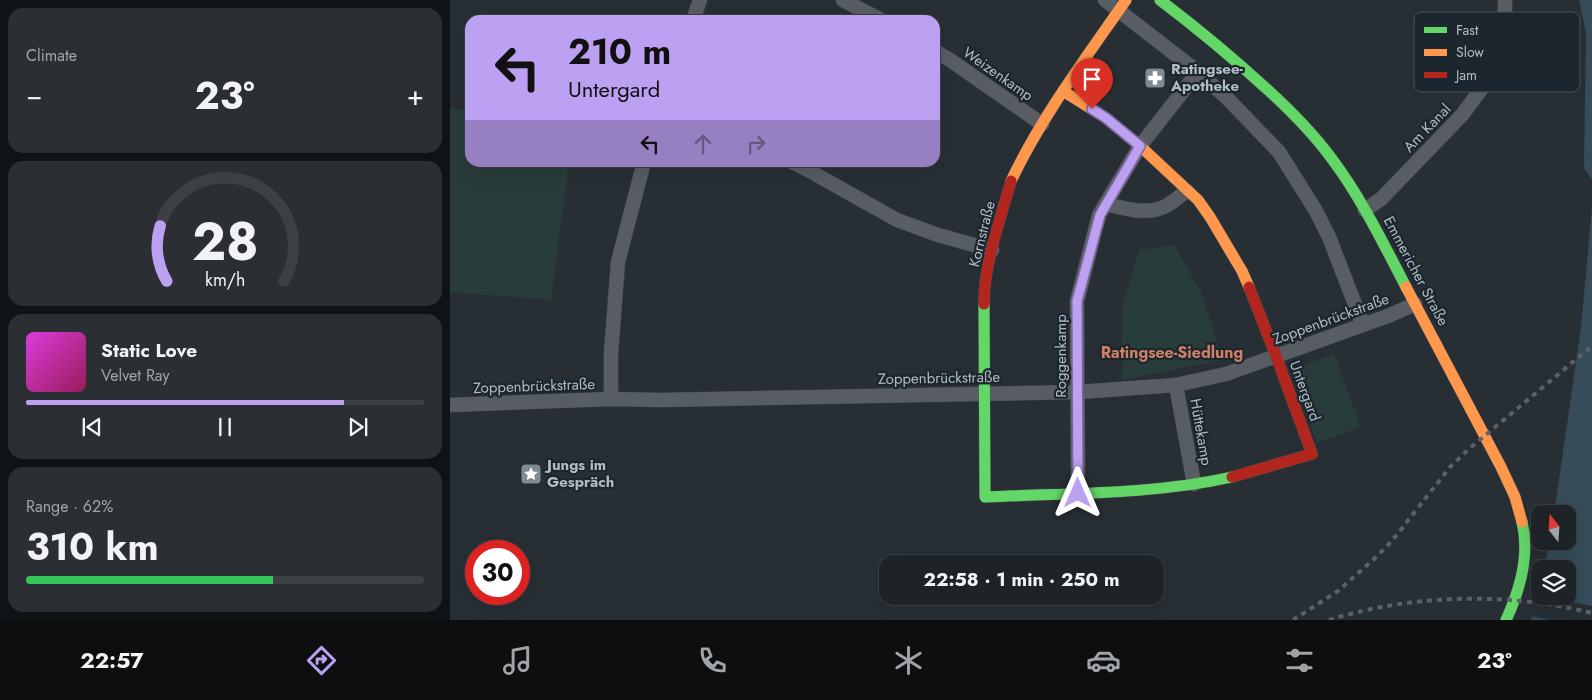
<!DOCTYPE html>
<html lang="en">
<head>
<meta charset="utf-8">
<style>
	body { margin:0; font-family:Jost,sans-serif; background:#2b2f33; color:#f1f3f6; height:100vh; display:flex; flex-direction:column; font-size:19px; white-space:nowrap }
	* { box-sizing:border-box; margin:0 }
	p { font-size:16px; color:#a1a4a7 }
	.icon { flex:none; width:28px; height:28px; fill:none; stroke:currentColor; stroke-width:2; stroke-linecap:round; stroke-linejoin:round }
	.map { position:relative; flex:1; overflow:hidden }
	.details { display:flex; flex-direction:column; gap:8px; padding:8px; background:#101315; width:450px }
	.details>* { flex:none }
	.top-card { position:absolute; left:15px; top:15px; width:475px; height:152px; border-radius:15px; box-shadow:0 5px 20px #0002,0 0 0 1px #3c4044; background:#bca0f2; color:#111; overflow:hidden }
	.needle { width:32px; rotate:343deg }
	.controls { position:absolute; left:1081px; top:505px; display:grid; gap:10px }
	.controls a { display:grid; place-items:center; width:45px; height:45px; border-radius:10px; background:#1e2327; box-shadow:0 5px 20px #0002,0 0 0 1px #3c4044; font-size:25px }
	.speed { position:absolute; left:15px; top:540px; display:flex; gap:10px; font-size:25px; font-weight:700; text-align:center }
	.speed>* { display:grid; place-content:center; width:65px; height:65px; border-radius:50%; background:#1e2327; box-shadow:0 5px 20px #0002,0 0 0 1px #3c4044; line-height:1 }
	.speed .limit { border:8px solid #d22; background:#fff; color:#111 }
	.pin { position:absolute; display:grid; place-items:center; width:42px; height:42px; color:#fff; margin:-51px -21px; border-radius:50% 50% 50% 0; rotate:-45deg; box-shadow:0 0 5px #0007 }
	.pin .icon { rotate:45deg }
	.me { position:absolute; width:55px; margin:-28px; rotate:0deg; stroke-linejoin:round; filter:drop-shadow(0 0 4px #0008) }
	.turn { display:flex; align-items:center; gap:18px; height:105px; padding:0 20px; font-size:22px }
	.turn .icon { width:65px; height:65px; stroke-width:2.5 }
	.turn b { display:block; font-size:35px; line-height:42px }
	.lanes { display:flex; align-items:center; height:48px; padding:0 20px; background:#0003; justify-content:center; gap:25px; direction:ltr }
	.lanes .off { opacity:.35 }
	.big { font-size:38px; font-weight:700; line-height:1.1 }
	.details .card { flex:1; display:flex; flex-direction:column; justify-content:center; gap:8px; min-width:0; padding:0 18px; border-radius:15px; background:#2b2f33 }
	.details .dial { align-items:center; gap:0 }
	.dial svg { height:130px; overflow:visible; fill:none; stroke:#3c4044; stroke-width:7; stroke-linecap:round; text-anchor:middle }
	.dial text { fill:#f1f3f6; stroke:none }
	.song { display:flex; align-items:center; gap:15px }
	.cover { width:60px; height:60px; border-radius:8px; background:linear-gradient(135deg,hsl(300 70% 55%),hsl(330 70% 35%)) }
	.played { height:5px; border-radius:2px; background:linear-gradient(90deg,#bca0f2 80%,#3c4044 80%) }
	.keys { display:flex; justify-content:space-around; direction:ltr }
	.heat { display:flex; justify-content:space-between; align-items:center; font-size:28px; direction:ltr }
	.charge { height:8px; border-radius:4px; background:linear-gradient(90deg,#34c759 62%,#3c4044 0) }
	.trip { position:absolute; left:429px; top:555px; width:285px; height:50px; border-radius:15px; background:#1e2327; box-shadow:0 5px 20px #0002,0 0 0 1px #3c4044; font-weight:700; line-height:50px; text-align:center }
	.menu { display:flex; height:80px; justify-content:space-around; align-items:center; background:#0c0e10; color:#a1a4a7 }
	.menu .icon { width:35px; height:35px }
	.menu .selected { color:#bca0f2 }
	.menu b { font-size:22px; color:#f1f3f6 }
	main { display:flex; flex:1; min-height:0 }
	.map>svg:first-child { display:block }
	.green { fill:#283c3a }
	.water { fill:#364c5a }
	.pier { fill:#282f34 }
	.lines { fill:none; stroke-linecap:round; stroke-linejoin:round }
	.street-casing { stroke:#464b4f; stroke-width:15 }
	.fast-casing { stroke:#464b4f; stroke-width:12 }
	.slow-casing { stroke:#464b4f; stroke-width:12 }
	.jam-casing { stroke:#464b4f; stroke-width:12 }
	.street { stroke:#575d62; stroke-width:14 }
	.fast { stroke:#63d668; stroke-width:11 }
	.slow { stroke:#ff974d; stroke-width:11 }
	.jam { stroke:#b3261e; stroke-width:11 }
	.rail { stroke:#5b6166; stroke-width:4; stroke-dasharray:5 5; stroke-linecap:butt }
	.route-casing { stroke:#7a689d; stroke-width:12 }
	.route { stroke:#bca0f2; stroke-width:9 }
	.labels { text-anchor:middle; stroke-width:4.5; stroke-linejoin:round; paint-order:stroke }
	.poi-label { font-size:15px; font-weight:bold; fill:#b1bcc5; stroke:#1c262e; text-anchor:start }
	.street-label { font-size:15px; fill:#b1bcc5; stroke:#1c262e }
	.neighbourhood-label { font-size:16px; font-weight:bold; fill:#cd8064; stroke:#1c262e }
	.key { fill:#1c262e; stroke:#49535b; stroke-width:1 }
	.key-label { font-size:14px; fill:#b1bcc5 }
</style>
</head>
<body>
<main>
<section class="details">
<div class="card"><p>Climate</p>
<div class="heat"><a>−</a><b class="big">23°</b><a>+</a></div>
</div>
<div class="card dial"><svg viewBox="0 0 100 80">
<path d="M14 69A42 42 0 1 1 86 69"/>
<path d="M14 69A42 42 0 0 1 10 35" stroke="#bca0f2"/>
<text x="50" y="56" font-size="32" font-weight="700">28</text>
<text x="50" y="72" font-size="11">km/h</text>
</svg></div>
<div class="card">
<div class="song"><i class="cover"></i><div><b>Static Love</b><p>Velvet Ray</p></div></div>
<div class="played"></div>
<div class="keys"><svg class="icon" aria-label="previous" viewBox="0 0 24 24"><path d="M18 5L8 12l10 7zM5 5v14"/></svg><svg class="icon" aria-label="pause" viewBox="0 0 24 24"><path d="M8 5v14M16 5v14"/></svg><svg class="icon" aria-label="next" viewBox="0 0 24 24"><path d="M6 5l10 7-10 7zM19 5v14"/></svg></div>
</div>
<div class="card"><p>Range · 62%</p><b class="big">310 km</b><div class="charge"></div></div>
</section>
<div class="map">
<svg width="1142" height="620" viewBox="0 0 1142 620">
	<rect width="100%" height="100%" fill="#282f34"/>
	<g class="green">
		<path d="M0,109l20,1v52l99,1 -18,137 -101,-8z"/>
		<path d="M724,245l27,47 22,68 -101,20v-73l17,-57z"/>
		<path d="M884,354l27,73 -44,16 -27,-73z"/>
	</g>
	<g class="water">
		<path d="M1129,0h13v180l-8,-12 2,-135z"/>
		<path d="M1142,207v413h-61l9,-35v11h28v-27h-24l6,-28h18v-27h-14l27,-186z"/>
	</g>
	<path class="pier" d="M1085,594l57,12v14h-42l-20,-4z"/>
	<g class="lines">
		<g class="street-casing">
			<g id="street">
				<path d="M393,0l38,20"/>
				<path d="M655,0l93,72 29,26 52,54 37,59 13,26 34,88"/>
				<path d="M243,20l7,-20"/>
				<path d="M485,51l15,9 92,64"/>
				<path d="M342,162l16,8 89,50 41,15 54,15"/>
				<path d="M656,204c20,5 43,12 62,1 6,-4 13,-10 19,-14"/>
				<path d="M915,210l16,-11 81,-84 37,-50 6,-18v-47"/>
				<path d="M726,385l18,99"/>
				<path d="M161,399v-46l7,-91 26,-100"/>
				<path d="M0,405l161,-6 50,1 417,-8 98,-7 50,-11 162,-58 27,-12"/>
				<path d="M628,493l-1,-192 22,-86 41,-69 58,-74"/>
			</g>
		</g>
		<g class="fast-casing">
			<g id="fast">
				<path d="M710,0c37,28 73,58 108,90 23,21 45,43 64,69 30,40 51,84 74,128"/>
				<path d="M534,304l1,193c82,-4 166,-2 247,-20"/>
				<path d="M1056,620c14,-30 24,-65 16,-98"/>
			</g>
		</g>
		<g class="slow-casing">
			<g id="slow">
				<path d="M613,91l43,27 34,28 58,54 12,17 32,54 7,16"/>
				<path d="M561,181c31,-65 74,-122 115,-181"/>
				<path d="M956,287l95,180 14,30 7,25"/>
			</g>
		</g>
		<g class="jam-casing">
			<g id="jam">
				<path d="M534,304c0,-41 16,-83 27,-123"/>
				<path d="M782,477l80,-23 -36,-98 -27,-69"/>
			</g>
		</g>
		<use href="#street" class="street"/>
		<use href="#fast" class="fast"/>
		<use href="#slow" class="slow"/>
		<use href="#jam" class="jam"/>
		<g class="rail">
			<path d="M843,620l45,-29 36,-32 18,-18 58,-74 19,-18 123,-103"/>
			<path d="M879,620c83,-26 178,-28 263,-7"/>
		</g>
	</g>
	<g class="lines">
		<g class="route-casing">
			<path id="route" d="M628,493l-1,-192 23,-86 40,-69 -34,-28 -14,-9"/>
		</g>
		<use href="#route" class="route"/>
	</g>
	<defs>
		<g id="pharmacy-square" transform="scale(1.125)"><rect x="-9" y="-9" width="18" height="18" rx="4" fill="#818b92" stroke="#1c262e"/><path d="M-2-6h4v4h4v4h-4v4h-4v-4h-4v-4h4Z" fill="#fff"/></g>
		<g id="sight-square" transform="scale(1.125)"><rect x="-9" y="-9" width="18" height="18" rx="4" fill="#818b92" stroke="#1c262e"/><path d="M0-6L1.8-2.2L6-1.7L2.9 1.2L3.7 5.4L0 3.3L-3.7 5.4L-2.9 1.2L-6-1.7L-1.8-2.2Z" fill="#fff"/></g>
	</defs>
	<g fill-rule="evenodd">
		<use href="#pharmacy-square" x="705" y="78"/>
		<use href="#sight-square" x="81" y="474"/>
	</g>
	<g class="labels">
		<g class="poi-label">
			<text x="721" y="74">Ratingsee-<tspan x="721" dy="17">Apotheke</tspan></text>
			<text x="97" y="470">Jungs im<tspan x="97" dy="17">Gespräch</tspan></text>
		</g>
		<g class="street-label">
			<text transform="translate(548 74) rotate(35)" y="5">Weizenkamp</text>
			<text transform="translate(977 128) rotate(-46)" y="5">Am Kanal</text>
			<text transform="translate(532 234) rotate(-76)" y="5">Kornstraße</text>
			<text transform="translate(966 271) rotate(62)" y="5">Emmericher Straße</text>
			<text transform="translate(881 319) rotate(-20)" y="5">Zoppenbrückstraße</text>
			<text transform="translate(611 356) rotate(-90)" y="5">Roggenkamp</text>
			<text transform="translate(489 378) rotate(-1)" y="5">Zoppenbrückstraße</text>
			<text transform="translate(84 386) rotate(-2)" y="5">Zoppenbrückstraße</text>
			<text transform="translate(855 391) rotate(70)" y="5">Untergard</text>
			<text transform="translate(751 432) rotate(80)" y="5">Hüttekamp</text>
		</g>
		<g class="neighbourhood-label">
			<text x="722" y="358">Ratingsee-Siedlung</text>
		</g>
	</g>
	<rect x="964" y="12" width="166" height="80" rx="8" class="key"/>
	<rect x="974" y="27" width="23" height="6" fill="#63d668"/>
	<rect x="974" y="49" width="23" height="7" fill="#ff974d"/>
	<rect x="974" y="72" width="23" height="6" fill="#b3261e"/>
	<g class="key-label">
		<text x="1006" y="35">Fast</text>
		<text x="1006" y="57">Slow</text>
		<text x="1006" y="80">Jam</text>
	</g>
</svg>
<div class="controls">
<a><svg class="needle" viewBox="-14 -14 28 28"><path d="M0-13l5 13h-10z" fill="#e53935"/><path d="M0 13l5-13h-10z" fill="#a1a4a7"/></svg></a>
<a><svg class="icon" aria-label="layers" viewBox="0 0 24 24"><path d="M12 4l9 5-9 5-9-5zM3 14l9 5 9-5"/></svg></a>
</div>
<div class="speed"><div class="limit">30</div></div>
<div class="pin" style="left:642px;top:109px;background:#d93025"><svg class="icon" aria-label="arrive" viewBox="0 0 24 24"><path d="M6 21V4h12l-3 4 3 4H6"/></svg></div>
<svg class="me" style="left:628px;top:493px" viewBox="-20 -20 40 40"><path d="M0-17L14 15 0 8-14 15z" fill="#bca0f2" stroke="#fff" stroke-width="4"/></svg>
<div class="trip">22:58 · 1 min · 250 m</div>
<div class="top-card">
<div class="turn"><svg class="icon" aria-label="left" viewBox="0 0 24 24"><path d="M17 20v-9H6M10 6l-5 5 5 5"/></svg><div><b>210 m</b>Untergard</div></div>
<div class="lanes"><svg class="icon" aria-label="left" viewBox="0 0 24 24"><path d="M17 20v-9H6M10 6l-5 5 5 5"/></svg><svg class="icon off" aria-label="ahead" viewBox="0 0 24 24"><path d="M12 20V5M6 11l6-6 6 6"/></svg><svg class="icon off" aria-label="right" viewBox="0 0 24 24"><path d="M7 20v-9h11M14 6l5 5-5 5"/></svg></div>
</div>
</div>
</main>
<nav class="menu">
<b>22:57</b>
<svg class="icon selected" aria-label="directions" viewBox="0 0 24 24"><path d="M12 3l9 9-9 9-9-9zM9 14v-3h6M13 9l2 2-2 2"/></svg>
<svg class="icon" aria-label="music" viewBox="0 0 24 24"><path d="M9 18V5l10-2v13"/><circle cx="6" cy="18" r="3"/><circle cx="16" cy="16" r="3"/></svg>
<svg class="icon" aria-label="phone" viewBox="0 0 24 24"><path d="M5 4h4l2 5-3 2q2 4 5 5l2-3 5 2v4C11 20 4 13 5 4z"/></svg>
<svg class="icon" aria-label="climate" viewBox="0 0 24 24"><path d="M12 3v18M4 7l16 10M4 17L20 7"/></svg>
<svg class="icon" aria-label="car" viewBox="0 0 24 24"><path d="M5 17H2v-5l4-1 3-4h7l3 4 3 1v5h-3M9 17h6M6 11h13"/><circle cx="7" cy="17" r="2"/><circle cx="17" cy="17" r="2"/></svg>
<svg class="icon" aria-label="filters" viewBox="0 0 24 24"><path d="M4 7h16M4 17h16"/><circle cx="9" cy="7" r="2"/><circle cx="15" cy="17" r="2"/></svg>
<b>23°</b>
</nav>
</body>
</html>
